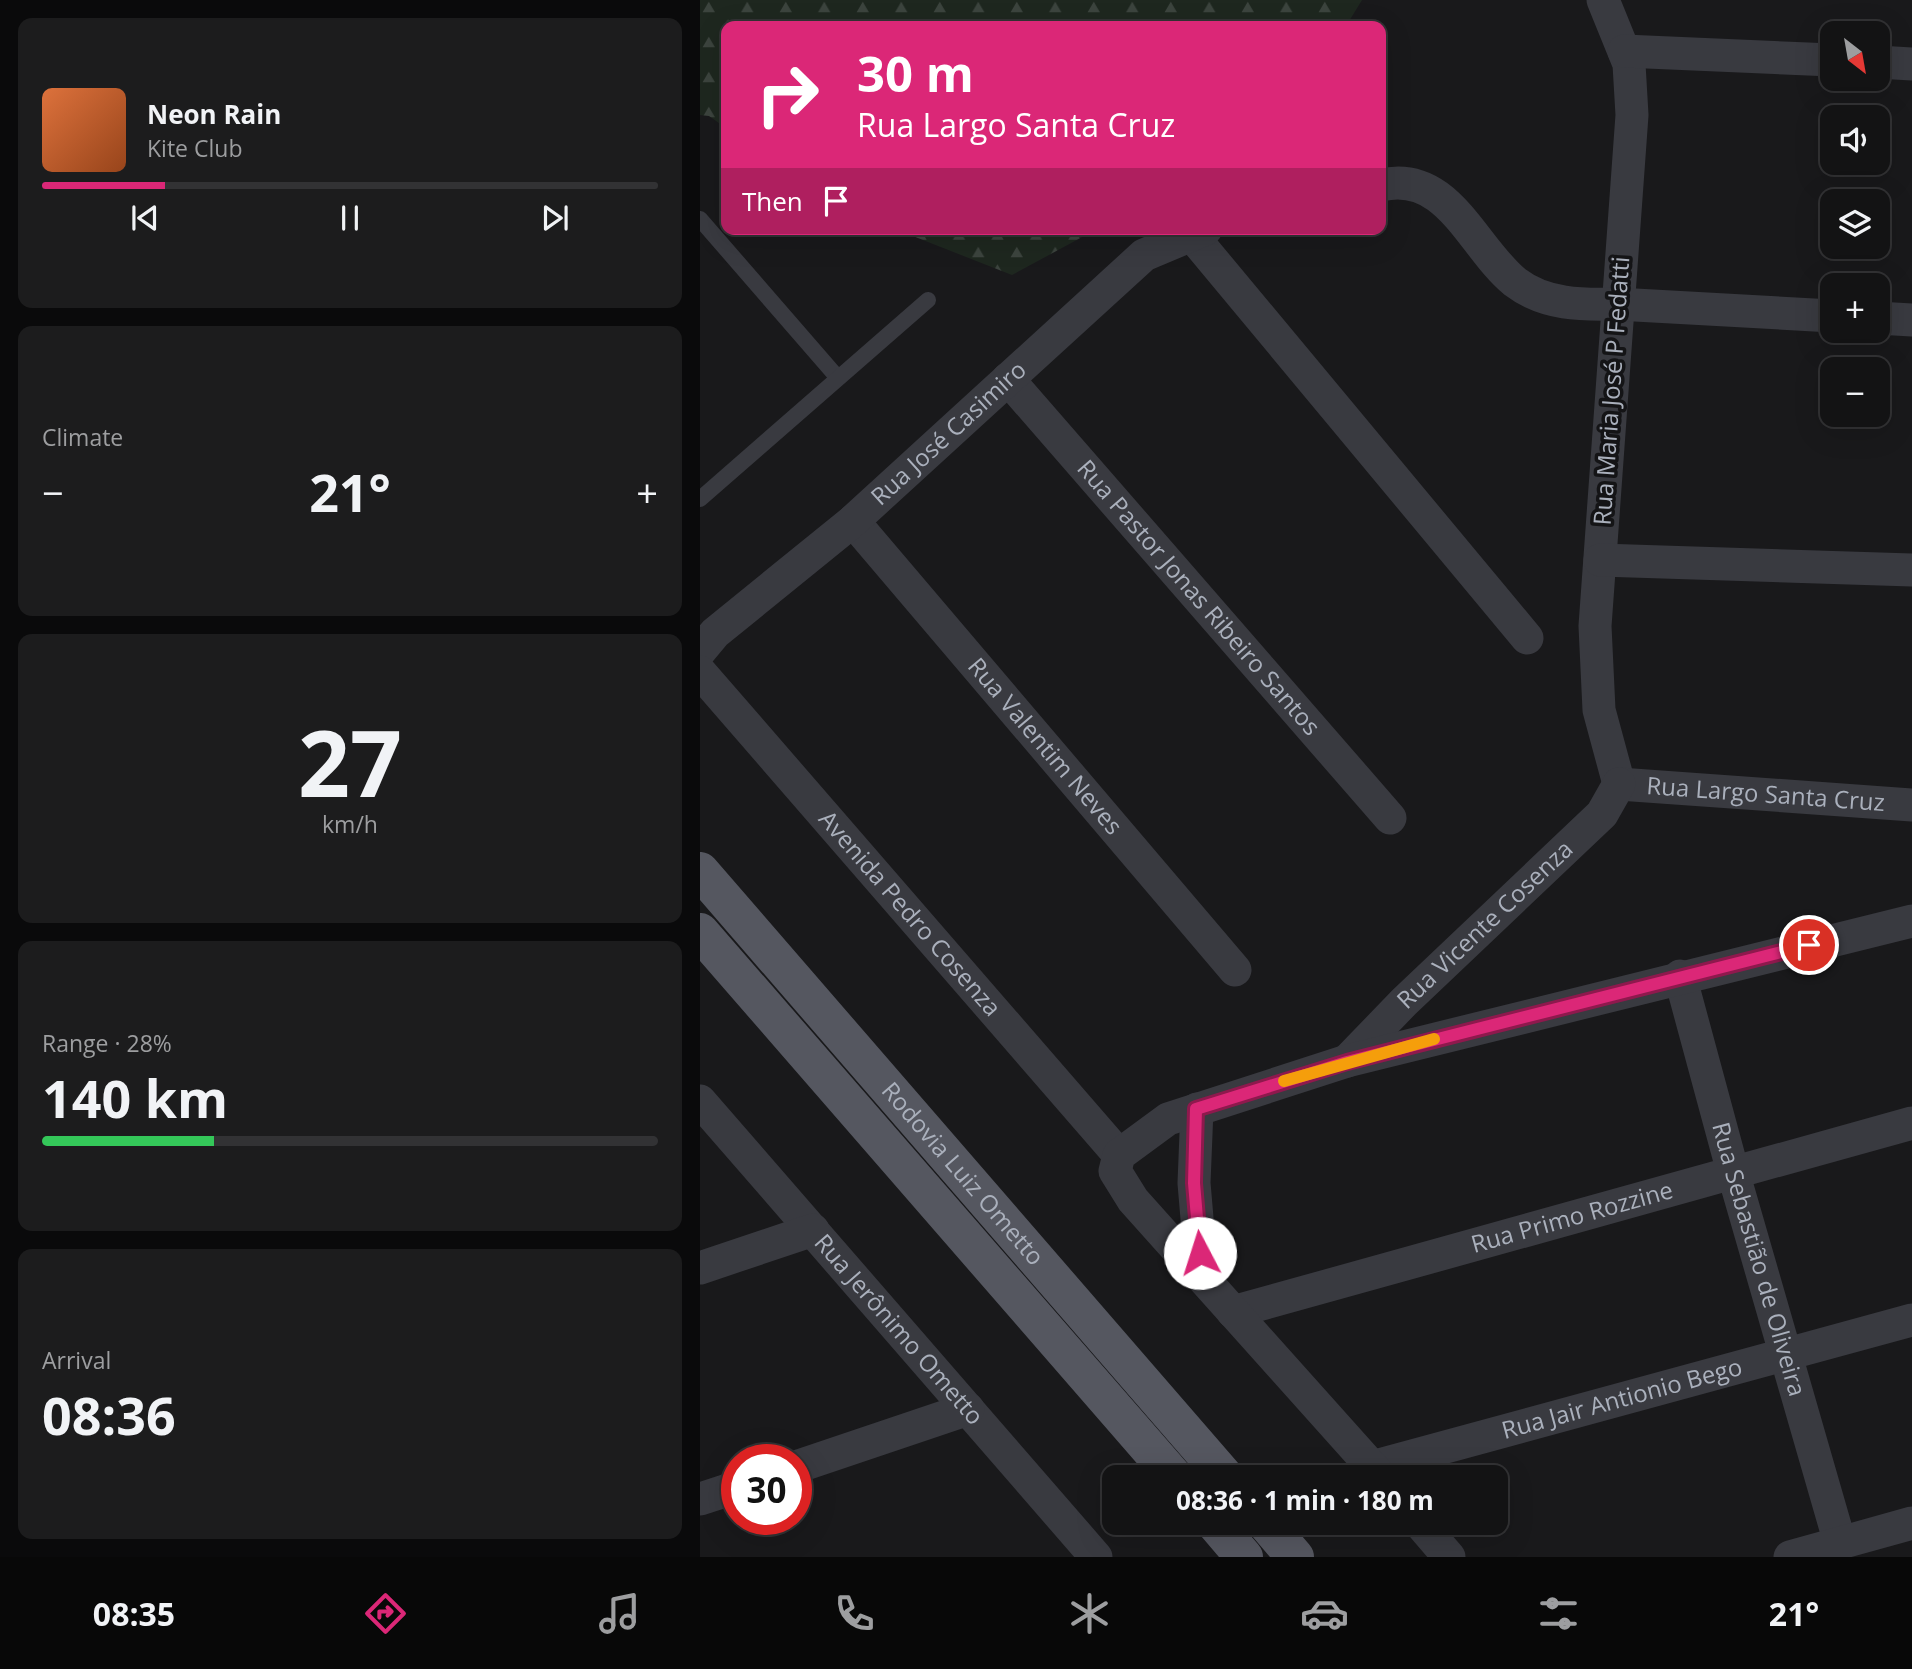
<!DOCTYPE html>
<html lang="en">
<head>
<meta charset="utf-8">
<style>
	body { margin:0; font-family:"Open Sans",sans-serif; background:#1c1c1d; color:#f1f3f6; height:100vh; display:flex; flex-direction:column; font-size:26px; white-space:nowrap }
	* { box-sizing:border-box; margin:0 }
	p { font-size:23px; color:#9d9ea0 }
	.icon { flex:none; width:38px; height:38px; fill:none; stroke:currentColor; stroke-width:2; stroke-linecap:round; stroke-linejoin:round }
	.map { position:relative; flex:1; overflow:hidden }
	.panel { display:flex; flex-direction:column; gap:18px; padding:18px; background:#0a0a0b; width:700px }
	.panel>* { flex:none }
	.hud { position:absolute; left:21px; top:21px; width:665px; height:214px; border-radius:14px; box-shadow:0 7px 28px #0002,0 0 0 2px #323234; background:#db2777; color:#fff; overflow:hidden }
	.needle { width:46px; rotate:149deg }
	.tools { position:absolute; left:1120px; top:21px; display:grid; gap:14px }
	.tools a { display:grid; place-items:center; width:70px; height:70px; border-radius:14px; background:#131314; box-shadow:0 7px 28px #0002,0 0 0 2px #323234; font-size:35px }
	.speed { position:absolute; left:21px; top:1444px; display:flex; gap:14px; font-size:35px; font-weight:700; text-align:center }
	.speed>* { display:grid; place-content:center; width:91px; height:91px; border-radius:50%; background:#131314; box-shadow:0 7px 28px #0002,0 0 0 2px #323234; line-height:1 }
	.speed .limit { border:10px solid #d22; background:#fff; color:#111 }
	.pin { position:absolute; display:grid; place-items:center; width:60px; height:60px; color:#fff; margin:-30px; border:4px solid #fff; border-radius:50%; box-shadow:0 2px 7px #0007 }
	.me { position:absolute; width:77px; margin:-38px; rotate:355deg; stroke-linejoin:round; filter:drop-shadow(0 0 5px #0008) }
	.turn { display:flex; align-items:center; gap:24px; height:147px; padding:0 21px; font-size:32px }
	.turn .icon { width:91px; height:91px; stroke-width:2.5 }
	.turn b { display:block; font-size:49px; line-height:60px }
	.then { display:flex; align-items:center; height:66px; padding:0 21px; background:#0003; gap:14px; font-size:26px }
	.big { font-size:52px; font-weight:700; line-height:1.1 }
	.panel .card { flex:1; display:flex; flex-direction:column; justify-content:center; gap:10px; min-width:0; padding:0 24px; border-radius:14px; background:#1c1c1d }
	.panel .dial { align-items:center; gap:0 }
	.dial b { font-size:91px; line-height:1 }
	.song { display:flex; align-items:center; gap:21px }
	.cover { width:84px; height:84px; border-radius:10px; background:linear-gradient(135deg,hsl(20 70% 55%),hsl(20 70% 35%)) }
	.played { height:7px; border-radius:4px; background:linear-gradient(90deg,#db2777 20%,#323234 20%) }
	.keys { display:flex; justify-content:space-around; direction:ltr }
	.heat { display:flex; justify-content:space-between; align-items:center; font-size:38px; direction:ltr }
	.charge { height:10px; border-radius:5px; background:linear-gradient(90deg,#34c759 28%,#323234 0) }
	.trip { position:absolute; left:402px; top:1465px; width:406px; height:70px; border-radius:14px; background:#131314; box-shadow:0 7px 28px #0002,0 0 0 2px #323234; font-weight:700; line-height:70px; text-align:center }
	.dock { display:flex; height:112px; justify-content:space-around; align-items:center; background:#080808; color:#9d9ea0 }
	.dock .icon { width:49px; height:49px }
	.dock .on { color:#db2777 }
	.dock b { font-size:32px; color:#f1f3f6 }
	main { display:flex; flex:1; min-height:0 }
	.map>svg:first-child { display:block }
	.forest { fill:url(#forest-firs) }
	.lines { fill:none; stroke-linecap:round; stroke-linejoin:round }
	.lane { stroke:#393a40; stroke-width:16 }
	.street { stroke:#393a40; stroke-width:33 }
	.primary { stroke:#555760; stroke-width:38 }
	.route-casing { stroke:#8e194d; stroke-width:18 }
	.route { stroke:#db2777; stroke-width:12 }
	.slow { stroke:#f59e0b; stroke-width:12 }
	.labels { text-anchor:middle; stroke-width:7; stroke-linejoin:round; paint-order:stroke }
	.street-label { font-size:24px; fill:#aab0bc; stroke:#141416 }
</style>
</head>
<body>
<main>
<section class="panel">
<div class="card">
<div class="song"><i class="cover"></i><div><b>Neon Rain</b><p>Kite Club</p></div></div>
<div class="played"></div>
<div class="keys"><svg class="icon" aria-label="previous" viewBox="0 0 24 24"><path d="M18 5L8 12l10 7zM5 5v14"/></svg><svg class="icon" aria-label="pause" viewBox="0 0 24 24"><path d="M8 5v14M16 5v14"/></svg><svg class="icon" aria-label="next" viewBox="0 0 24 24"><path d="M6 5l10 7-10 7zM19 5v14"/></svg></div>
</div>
<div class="card"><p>Climate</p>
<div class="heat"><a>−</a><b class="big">21°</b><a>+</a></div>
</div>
<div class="card dial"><b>27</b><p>km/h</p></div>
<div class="card"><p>Range · 28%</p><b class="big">140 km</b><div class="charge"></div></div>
<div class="card"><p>Arrival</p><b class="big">08:36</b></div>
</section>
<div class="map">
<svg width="1212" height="1557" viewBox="0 0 1212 1557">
	<defs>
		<pattern id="forest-firs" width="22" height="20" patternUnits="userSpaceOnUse" patternTransform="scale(1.75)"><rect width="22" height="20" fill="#1e271f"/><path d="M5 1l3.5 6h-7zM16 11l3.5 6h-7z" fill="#3c443e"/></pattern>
	</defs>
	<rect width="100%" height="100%" fill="#19191b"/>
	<g class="forest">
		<path d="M0,0h662l-16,26h-620v102l-17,-12 -9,-1z"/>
		<path d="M195,229h202l-85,46z"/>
	</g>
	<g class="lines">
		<g class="lane">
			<path d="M0,219l138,159"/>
			<path d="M0,499l228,-199"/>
		</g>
		<g class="street">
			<path d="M903,0l26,64 3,51 -37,511 4,84 20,74"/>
			<path d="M924,51l208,9"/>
			<path d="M1178,62l34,2"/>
			<path d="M681,185c67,-16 91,62 134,97 30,23 67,23 102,22l215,12"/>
			<path d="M490,233l337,405"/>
			<path d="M1178,318l34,2"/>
			<path id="s1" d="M308,379l382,439"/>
			<path id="s2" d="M153,521l382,449"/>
			<path d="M900,560l312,10"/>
			<path id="s3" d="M0,651l15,-18 138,-112 291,-266 62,-26"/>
			<path id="s4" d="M0,672l419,483"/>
			<path id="s5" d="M919,784l293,21"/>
			<path id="s6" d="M980,976l53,196 107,371"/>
			<path id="s7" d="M647,1061l57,-59 198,-188 17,-30"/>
			<path id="s8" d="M0,1101l396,456"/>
			<path d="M497,1109l-3,74 8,94"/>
			<path d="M0,1268l113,-38"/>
			<path id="s9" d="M533,1312l679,-189"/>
			<path d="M96,1467l172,-58"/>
			<path id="s10" d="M672,1467l540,-147"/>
			<path d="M681,1477l-248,-277 -18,-29 4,-16 49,-36 179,-58 565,-140"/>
			<path d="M0,1499l37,-12"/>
			<path d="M719,1522l30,35"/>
			<path d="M1090,1557l122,-34"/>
		</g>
		<g class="primary">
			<path id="s11" d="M0,871l525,606"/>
			<path d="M0,932l474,545"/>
			<path d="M514,1522l30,35"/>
			<path d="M565,1522l30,35"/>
		</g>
	</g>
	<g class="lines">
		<g class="route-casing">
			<path id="route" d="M500,1253l-6,-70 2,-74 151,-47 462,-117"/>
		</g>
		<use href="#route" class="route"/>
		<path class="slow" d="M584,1081l150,-42"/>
	</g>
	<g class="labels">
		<g class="street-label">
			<text transform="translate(912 391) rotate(-86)" y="8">Rua Maria José P Fedatti</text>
			<text dy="8" stroke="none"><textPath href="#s3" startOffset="331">Rua José Casimiro</textPath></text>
			<text dy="8" stroke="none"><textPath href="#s1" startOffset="290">Rua Pastor Jonas Ribeiro Santos</textPath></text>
			<text dy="8" stroke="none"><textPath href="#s2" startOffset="296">Rua Valentim Neves</textPath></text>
			<text dy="8" stroke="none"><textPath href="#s5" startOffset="147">Rua Largo Santa Cruz</textPath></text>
			<text dy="8" stroke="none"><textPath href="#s4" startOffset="320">Avenida Pedro Cosenza</textPath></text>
			<text dy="8" stroke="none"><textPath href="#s7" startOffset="194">Rua Vicente Cosenza</textPath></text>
			<text dy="8" stroke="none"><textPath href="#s11" startOffset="401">Rodovia Luiz Ometto</textPath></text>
			<text dy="8" stroke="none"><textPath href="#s9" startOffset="352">Rua Primo Rozzine</textPath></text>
			<text dy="8" stroke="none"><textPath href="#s6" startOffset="294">Rua Sebastião de Oliveira</textPath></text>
			<text dy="8" stroke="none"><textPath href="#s8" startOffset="303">Rua Jerônimo Ometto</textPath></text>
			<text dy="8" stroke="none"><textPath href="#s10" startOffset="259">Rua Jair Antionio Bego</textPath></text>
		</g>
	</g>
</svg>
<div class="tools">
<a><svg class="needle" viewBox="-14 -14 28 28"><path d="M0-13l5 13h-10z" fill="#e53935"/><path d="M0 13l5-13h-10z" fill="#9d9ea0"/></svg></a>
<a><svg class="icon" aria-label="sound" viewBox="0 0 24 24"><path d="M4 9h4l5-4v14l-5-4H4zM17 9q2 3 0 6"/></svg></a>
<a><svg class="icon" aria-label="layers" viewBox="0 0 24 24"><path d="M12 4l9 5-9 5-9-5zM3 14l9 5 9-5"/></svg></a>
<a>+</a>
<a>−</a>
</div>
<div class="speed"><div class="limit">30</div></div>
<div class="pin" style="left:1109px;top:945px;background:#d93025"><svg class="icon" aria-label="arrive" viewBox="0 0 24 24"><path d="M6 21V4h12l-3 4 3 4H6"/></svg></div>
<svg class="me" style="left:500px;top:1253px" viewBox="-20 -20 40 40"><circle r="19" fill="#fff"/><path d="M0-13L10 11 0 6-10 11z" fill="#db2777"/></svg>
<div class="trip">08:36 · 1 min · 180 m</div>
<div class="hud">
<div class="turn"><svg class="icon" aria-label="right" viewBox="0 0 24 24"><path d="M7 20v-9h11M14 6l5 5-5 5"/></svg><div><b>30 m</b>Rua Largo Santa Cruz</div></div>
<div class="then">Then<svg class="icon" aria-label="arrive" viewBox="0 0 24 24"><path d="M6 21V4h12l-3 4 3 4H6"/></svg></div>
</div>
</div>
</main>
<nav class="dock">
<b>08:35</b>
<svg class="icon on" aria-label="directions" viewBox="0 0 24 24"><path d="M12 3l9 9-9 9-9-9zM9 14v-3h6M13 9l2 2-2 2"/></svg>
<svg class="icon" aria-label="music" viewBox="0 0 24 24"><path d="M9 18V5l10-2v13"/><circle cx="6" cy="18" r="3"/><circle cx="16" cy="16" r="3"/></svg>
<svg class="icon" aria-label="phone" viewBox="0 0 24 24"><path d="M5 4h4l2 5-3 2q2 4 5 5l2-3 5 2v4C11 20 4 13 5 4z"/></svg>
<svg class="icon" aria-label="climate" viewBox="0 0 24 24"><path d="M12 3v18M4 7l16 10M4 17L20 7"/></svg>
<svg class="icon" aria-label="car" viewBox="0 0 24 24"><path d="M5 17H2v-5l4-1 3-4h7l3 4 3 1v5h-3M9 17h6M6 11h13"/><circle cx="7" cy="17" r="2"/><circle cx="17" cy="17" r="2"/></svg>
<svg class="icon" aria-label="filters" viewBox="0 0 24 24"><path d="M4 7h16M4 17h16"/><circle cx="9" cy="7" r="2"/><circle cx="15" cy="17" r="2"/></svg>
<b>21°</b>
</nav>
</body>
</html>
